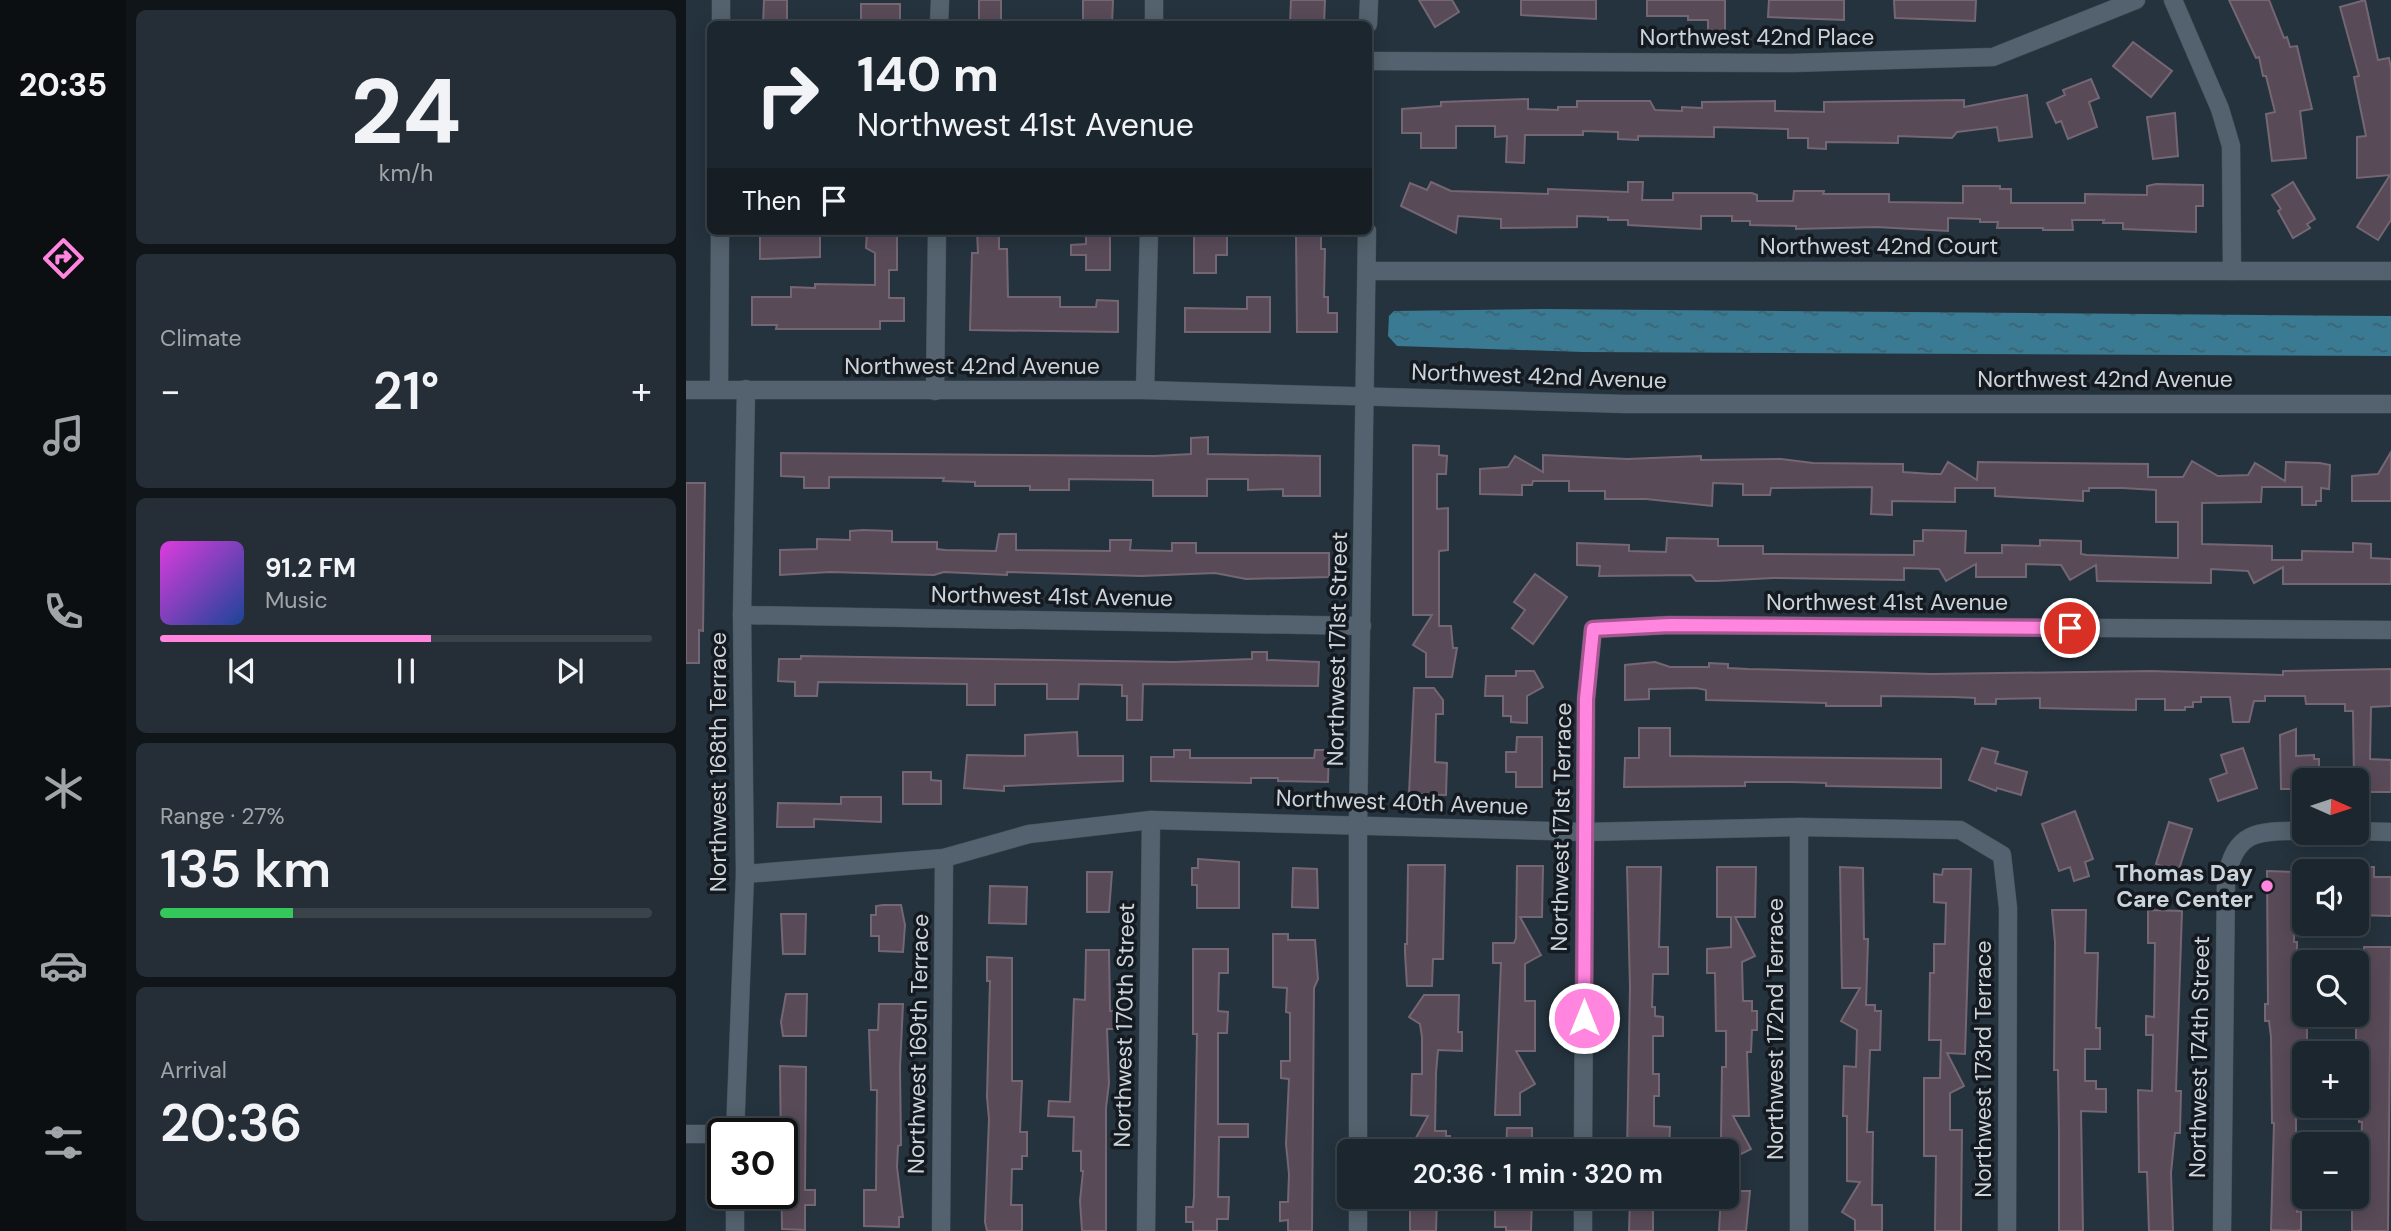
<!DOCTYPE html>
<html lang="en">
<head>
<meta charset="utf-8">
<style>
	body { margin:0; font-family:"DM Sans",sans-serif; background:#252e36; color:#f1f3f6; height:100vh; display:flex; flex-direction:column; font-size:26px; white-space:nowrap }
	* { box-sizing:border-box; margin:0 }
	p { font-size:23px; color:#a0a5aa }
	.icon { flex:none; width:38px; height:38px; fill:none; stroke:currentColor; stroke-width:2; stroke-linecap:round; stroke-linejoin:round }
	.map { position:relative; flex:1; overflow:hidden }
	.drawer { display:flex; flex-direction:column; gap:10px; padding:10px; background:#0f1519; width:560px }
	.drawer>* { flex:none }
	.banner { position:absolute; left:21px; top:21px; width:665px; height:214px; border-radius:10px; box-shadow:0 4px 18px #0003,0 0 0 2px #3a434a; background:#1c262e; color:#f1f3f6; overflow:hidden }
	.needle { width:46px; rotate:93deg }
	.controls { position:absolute; left:1606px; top:768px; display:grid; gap:14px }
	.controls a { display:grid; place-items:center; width:77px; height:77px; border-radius:10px; background:#1c262e; box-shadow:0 4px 18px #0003,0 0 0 2px #3a434a; font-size:35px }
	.speed { position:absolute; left:21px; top:1118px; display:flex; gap:14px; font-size:35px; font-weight:700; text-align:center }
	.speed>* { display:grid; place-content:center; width:91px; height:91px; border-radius:50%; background:#1c262e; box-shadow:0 4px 18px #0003,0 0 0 2px #3a434a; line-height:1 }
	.speed .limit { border:4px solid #111; border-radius:10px; background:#fff; color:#111 }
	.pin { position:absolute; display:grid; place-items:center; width:60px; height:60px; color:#fff; margin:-30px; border:4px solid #fff; border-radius:50%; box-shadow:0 2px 7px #0007 }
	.me { position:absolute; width:77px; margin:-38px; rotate:0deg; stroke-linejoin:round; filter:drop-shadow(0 0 5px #0008) }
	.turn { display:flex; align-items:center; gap:24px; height:147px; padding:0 35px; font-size:32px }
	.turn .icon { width:91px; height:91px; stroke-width:2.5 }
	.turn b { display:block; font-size:49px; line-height:60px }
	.then { display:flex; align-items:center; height:66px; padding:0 35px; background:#0003; gap:14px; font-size:26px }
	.big { font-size:52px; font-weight:600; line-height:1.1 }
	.drawer .widget { flex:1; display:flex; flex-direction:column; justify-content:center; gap:10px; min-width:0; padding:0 24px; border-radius:10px; background:#252e36 }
	.drawer .dial { align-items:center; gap:0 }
	.dial b { font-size:91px; line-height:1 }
	.song { display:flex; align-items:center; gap:21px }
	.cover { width:84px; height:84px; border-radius:10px; background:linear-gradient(135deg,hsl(300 70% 55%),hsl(220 70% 35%)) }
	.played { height:7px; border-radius:4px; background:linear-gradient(90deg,#ff85df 55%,#3a434a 55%) }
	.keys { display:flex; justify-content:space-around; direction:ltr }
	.heat { display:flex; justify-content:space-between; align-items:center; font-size:38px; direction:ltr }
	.charge { height:10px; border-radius:5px; background:linear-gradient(90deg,#34c759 27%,#3a434a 0) }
	.trip { position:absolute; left:651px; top:1139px; width:402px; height:70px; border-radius:10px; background:#1c262e; box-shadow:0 4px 18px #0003,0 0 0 2px #3a434a; font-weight:600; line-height:70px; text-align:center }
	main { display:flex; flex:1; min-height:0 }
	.dock { display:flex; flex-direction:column; width:126px; justify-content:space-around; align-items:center; background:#0b0f12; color:#a0a5aa }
	.dock .icon { width:49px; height:49px }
	.dock .on { color:#ff85df }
	.dock b { font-size:32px; color:#f1f3f6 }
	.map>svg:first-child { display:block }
	.water { fill:url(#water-ripples) }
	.building { fill:#594a57; stroke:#756673; stroke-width:2 }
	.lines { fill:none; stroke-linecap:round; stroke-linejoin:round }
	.minor-casing { stroke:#424f58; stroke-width:19 }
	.minor { stroke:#53626e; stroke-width:18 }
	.route-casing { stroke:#a65691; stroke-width:18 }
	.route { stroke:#ff85df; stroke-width:12 }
	.poi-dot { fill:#ff85df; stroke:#141a1f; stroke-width:2.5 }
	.labels { text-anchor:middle; stroke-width:7; stroke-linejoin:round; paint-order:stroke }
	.street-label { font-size:23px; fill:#ccd4db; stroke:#141a1f }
	.poi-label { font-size:23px; font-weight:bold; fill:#ccd4db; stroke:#141a1f; text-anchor:end }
</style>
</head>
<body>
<main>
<nav class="dock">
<b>20:35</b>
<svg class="icon on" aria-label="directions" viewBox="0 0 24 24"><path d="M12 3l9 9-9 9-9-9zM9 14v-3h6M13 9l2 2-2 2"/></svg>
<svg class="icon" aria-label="music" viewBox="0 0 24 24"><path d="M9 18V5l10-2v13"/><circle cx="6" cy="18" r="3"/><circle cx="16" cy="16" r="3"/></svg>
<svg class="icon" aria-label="phone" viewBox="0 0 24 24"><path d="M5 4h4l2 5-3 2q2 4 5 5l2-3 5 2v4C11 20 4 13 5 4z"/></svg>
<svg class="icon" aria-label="climate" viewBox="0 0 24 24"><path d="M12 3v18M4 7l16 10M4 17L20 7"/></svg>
<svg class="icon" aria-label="car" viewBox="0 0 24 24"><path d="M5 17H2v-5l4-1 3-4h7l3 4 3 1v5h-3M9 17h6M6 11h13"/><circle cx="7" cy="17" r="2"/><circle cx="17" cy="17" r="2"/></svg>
<svg class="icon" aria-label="filters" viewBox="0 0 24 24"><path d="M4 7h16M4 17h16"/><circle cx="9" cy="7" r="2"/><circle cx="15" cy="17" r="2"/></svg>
</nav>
<section class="drawer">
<div class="widget dial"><b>24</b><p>km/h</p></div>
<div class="widget"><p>Climate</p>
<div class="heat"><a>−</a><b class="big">21°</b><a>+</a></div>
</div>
<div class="widget">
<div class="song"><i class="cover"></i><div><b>91.2 FM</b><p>Music</p></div></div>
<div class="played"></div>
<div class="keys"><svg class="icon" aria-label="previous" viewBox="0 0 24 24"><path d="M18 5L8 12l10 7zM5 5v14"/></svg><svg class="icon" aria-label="pause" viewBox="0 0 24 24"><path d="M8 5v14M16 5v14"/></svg><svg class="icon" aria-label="next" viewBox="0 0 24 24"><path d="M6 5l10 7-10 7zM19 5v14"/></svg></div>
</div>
<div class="widget"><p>Range · 27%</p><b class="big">135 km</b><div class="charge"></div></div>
<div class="widget"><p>Arrival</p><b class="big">20:36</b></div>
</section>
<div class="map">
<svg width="1705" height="1231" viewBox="0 0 1705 1231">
	<defs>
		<pattern id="water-ripples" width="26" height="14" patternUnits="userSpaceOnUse" patternTransform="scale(1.75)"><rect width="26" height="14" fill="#3a7a92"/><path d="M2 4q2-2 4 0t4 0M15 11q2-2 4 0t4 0" fill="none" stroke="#3b6372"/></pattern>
	</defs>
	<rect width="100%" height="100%" fill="#25333e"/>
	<path class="water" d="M859,309l846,7v40l-808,-4 -186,-6 -9,-10 1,-20 5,-5z"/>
	<g class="building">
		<path d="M78,0h23v24h-24z"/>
		<rect x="293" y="0" width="22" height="24"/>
		<path d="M397,0h30l-1,24h-29z"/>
		<path d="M605,0h34l-1,24h-34z"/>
		<path d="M733,0h33l7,12 -24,15z"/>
		<path d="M835,0h75v19l-75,-4z"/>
		<path d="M961,0h78v35h-17v-15h-20v-4h-41z"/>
		<path d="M1083,0h75v20l-76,-3z"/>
		<path d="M1208,0h82l-1,21 -80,-3z"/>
		<path d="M1543,0h40l15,38 3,-1 3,10 7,-1 15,63 -12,2 6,47 -34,3 -6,-47 9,-2 -9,-36h-3l-4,-19 -3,1z"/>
		<path d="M1679,0l13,60 11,-2 2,10v152l-13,20 -21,-13 33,-52 -33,3v-41l9,-1 -12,-59 5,-1 -19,-69z"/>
		<path d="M175,4h39v18l-39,2z"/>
		<path d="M1447,42l39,29 -21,26 -38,-31z"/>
		<path d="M1405,79l8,19 -10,4 8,25 -29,12 -7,-18 -5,2 -9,-20 18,-8 -2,-5z"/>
		<path d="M1341,95l5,42 -33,4 -2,-14 -40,5 -5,6 -54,-2v7l-72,-1v7l-18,-1v-10h-20v-9l-74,-2v10l-76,-1v4l-20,-1v-7l-35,-1v4h-58l-1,28 -18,-1 1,-26 -12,1v-11h-39v22h-35v-15h-19v-24l39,-3v-4l87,-3v10l30,1v-3h19v-6h73l5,9 27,1v-4l20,1v-6l73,-1v10l49,1v-10l140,-2v7z"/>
		<path d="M1489,113l3,43 -25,3 -6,-42z"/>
		<path d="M745,182l20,9 97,3v-5l80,3v-10h15l-1,18h31v-7h79l5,2v6h36l1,-10h30l-1,3h66v8l74,1v-17h37v3h11v14h74v-9l62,1v-9l9,-2 47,1v21h-7v26l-73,-3v-6h-20l1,-3h-32l1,10h-30v-2h-46l1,-6h-18v-3l-32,-1v13l-72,-4 -80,2v-3l-46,-1v-4h-18v-5h-31v13l-73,-4v-5h-20v-3l-31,-1v11l-76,1v-9l-43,-3 -2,17 -55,-27 9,-23 17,7z"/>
		<path d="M1607,182l22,37 -8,5 3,4 -17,10 -15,-27 3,-2 -9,-14z"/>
		<path d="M74,231l60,1v25l-60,2z"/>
		<path d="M211,231v39h-8v28h15v23h-24v8h-104l1,-4h-25v-28h39v-10l24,1v-4l60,1v-32l-9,-5 1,-16z"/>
		<path d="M291,231h22v18h8l1,48h52v10h36l1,-7 21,1v31l-148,-2 2,-77h6z"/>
		<path d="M400,232h24v38h-24v-15h-15v-10l15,-1z"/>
		<path d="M610,234h25v15h4l-1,48h4v16h9v19h-40z"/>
		<path d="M508,235l33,1v19h-11v18h-22z"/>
		<path d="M561,297h23v35h-85v-24l62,1z"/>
		<path d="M522,437v17l112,2v40h-37v-7l-35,1v-11h-41v17h-54v-16l-84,-1v11h-39v-4h-55v-4l-32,-1 1,-3 -115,-1v11h-25v-11l-23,-1v-23l374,3 36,-2v-16z"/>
		<path d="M727,445l26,1v9l8,1 -1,18h-9v35l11,-1v42l-9,1v75h12l2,22h4l-5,29h-26v-24l-13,-8 19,-30h-19z"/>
		<path d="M1705,452v49h-39v-25l26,-2z"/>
		<path d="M857,455l84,4 74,-3v4l80,-1 32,4 90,1v8l29,2h9l7,-12 29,18 1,-18 170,2v13h35l9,-16 26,15 30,-1 7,-12 30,18 1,-19 34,1 10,2 -1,24 -8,-1v13h-5v4h-14v-18h-40l-1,15 -59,1v41l70,2v14h30v-9l51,1v-9l18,1v14l20,1v25h-108v-17l-29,16 -6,-12 -37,-2v14l-114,-2 -1,-16 -26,15 -9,-15 -35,-1v13h-50v-13l-30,17 -7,-12 -35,-1v12l-131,-2 -56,3h-21l-5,-6 -92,1 1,-10 -23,-1v-22l52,2v6l37,1 1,-14 51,1v7h45v8l151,1v-14h9v-11l43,1 -1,22h37v-8l38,1v-6l41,1v13l6,1 91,3v-36h-22v-32l-33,-2h-34v3h-6v10l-88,-5v-8h-40v14l-63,-1v14l-21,-1 1,-27 -101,1 -1,7h-27v-11l-30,-1 -1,23 -66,-7h-41v-8h-36v-10h-36l-1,4h-10v10l-42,-1v-25l28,-2 7,-11 28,16z"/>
		<path d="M0,483h19l-2,148 -4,-1v33h-13z"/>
		<path d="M177,530l29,1v11h45v7l8,1 51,1 3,-17h17v16l94,1v-11h21l-1,10 42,1v-8h24v10h133v24l-83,2 -31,-6 -74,3 -134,-4v3l-63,-3 -10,3 -104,-3 -50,3v-25l37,-1v-10l33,1v-9z"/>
		<path d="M849,574l32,23 -34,47 -21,-16 13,-18 -11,-8z"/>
		<path d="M566,652h15v8l52,2 -1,24 -175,-2 -1,36h-15v-24h-5v-11l-43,-1 -1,15h-31v-15h-52v21h-28v-21l-149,-2 -1,14h-22v-14l-17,-1 1,-22h22v-3l373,6 78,-3z"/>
		<path d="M969,662l15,5h39v-4l19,1v4l20,1 184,5 219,-3 132,4v-4l108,-2v37l-20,1 -1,52 21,1v32h-34v-12h-3l-1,-69h-8v-7h-39l-1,-8h-40v5h-11l-5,21h-16l-3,-25h-29v5h-8v5h-8v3h-20v-11h-29v11l-56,-1 -40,-1v-10l-44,1v5h-21v-6l-20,-1 -74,-1v10h-55v-3l-120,-3v-10l-10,-2 -47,1v10l-24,1v-35z"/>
		<path d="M830,671h18l9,16 -16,9v27l-16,-1v-6h-8v-20h-18l1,-20h30z"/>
		<path d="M728,688h20l9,12v14h-7l-1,48 12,1 -1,32 -37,-1z"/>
		<path d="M953,728h31v28l271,3v29l-115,-2v-3l-35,-1h-46v4l-121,1 1,-29h14z"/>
		<path d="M1610,729v27l18,-1v4h5v21h-14v9h-24l-1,-54z"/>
		<path d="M391,732l1,24h45v25l-119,5v5l-40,-3 3,-33 58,1v-21z"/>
		<path d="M831,737h25v50h-26v-15h-10v-20h10z"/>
		<path d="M1296,748l16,4 -3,11 32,9 -6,23 -24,-7 -1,3 -27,-11z"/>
		<path d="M1557,748l14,40 -39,13 -8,-22 17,-6 -6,-18z"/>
		<path d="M488,750h16v8h124l1,-8h14l-1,32 -50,-1v-3h-27v5l-100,-2v-24h23z"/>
		<path d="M217,772h28v8l10,1v23h-38z"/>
		<path d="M155,797h40v25l-67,-3v8h-37l1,-24 63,1z"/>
		<path d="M1389,811l18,48 -8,3 4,14 -15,5 -4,-14 -11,4 -17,-47z"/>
		<path d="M1483,822l23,7 -14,43 -22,-8z"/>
		<path d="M512,859l41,3v46h-42v-23h-5v-17h6z"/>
		<path d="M722,865h37l-2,94h-10l-1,27h-25l-2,-33v-9h2z"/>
		<path d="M831,866h26l-1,51h-22l21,38 -16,9v37h10v50h-19l19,33 -15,9v22h-25l6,-152h-8v-20h21l2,-5z"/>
		<path d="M941,867h34l-2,80h9v27h-15l-1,33h3v9l8,1v19h-10v38h6v22h-5v30l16,1 -1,25h-42l3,-165z"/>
		<path d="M1031,867h39l-1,50h-20l20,39 -13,6 1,39h9v10h5v19h-5l-1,22h-4l2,64h-16l18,33 -24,12v-9h-16v-14h10l1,-71h4v-36h-10l-1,-58h-8v-24l24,-2v-30h-14z"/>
		<path d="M1154,867l23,1 1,71h4l-2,66h9v6h6l-1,39h-10l-3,82h6l-1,73h10v26h-27v-11l-13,-8 18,-30 -13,-1v-65h-4l1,-50 12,1 1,-37 -16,-9 19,-33h-18z"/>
		<path d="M1671,867h17v10h17v39l-34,-1z"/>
		<path d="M607,868l24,1 1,39 -26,-1z"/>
		<path d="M1257,869h28l-6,185 -18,-1 17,33 -14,7v37h12l-1,101h-26l1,-75h-12v-78h16l1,-38h-12l1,-67h4v-29h11l1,-41 -12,-1v-28l8,1z"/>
		<path d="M1581,871l28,1v19h7v15h-7l-1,36h3v11h7l-2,65h5v36l-2,4h-9v88l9,1v15h-7l-1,50 4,-1v19l-6,1 -24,-1 3,-107h-2l-1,-86 -2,-16h-4v-17h3z"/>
		<path d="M401,872h25l-3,40h-22z"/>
		<path d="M304,886l37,1 -1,37 -37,-1z"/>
		<path d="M197,905h18l4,20 -2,27 -24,-1v-15h-8v-21h5v-9z"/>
		<path d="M1366,910h34l-1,43h13l-2,75h4v21h-15v32h11v8h10v23l-25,-1 2,120h-24v-99l-1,-62h-4l1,-128z"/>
		<path d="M1462,910l34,1 -6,180h5l-1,42h-5l-4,40 2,58h-24l-2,-59h-8l-1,-82 14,1 1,-56h-7v-19l8,1 1,-74h-7z"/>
		<path d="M95,914h25l-1,40h-22z"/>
		<path d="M587,934h15v6h27l3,39 -4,9 -2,243h-24v-11l-8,1v-19h8l1,-28 -3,-30 3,-65 -8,-1v-17h9v-48l-4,-1 1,-24 -14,-1z"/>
		<path d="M1678,947h27l-3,284h-36v-30h7l3,-79h-3v-24h5l-1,-57 -7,1v-18l1,-16h7z"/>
		<path d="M507,949h35v24h-9l-1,38 10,1 -1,21h-9v91h30v13h-29l-1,60h11l-1,22h-11v12h-24v-9h-7v-15h7l1,-10 3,-163h-4z"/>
		<path d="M400,950h23l1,61h5v18h-8l2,54 -3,25v123h-24l-2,-30 3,-30h-2v-20h-8l1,-34 -26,-1 1,-15 21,1 4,-103 11,1z"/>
		<path d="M301,957l25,1v123h10l-2,51h7v24h-5v13h-10l-1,36h11v26h-35l-2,-9 4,-103 -2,-22 3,-116h-3z"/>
		<path d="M100,994h21l-1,42h-23l-2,-14z"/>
		<path d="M738,995h35l-1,37h4v19l-24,-1 -2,23 -1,58h11v5h4v16h-31l-8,-5 17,-31 -17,-1 1,-41h10v-37l-2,-13 -11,-7z"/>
		<path d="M193,1004h24l-3,63 1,78 -3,1 -1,21 6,50h-4v10l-35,-1v-36h12l1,-100h-6l-2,-60h9z"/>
		<path d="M94,1066l26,1 -1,123h10v15h-10v25l-23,-1z"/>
		<path d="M821,1128h25v24h-26z"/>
		<path d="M1041,1191h23l-4,40h-27l2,-34h6z"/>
		<path d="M724,1197h27l-1,34h-26z"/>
		<path d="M809,1197h37l-1,34h-25v-4h-11z"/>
		<path d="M944,1197h23v34h-24z"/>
	</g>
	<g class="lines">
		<g class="minor-casing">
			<g id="minor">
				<path d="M1487,0l47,109 11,37 1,125"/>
				<path d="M35,24v-24"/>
				<path d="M253,24l1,-24"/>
				<path d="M468,24v-24"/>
				<path d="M682,24l1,-24"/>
				<path d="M682,61l424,2 201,-6 143,-57"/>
				<path d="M681,271h1024"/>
				<path d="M33,389l1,-158"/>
				<path d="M0,390h459l480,14h766"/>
				<path d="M459,390l4,-159"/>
				<path d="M249,391l2,-160"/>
				<path d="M56,615l620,11"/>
				<path d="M1113,827v404"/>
				<path d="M1671,831l34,1"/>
				<path d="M59,874l199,-16 85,-24 122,-14 434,12 214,-5 161,3 42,25 6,53 -1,323"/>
				<path d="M0,1134h37"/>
				<path d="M49,1134l10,-260 -3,-259 4,-226"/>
				<path d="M672,1152v-327l9,-594"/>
				<path d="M897,1152l3,-453 7,-70 77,-4 721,5"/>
				<path d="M49,1194v37"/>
				<path d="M672,1197v34"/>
				<path d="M255,1231l3,-373"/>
				<path d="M460,1231l5,-411"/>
				<path d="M897,1231v-34"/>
				<path d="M1536,1231l4,-351c9,-51 33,-49 79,-49"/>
			</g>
		</g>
		<use href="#minor" class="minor"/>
	</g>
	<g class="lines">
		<g class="route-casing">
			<path id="route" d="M898,1018l2,-319 7,-70 77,-4 400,3"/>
		</g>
		<use href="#route" class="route"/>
	</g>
	<circle class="poi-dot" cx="1581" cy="886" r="7"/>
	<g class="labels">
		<g class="street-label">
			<text x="1071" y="45">Northwest 42nd Place</text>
			<text x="1193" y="254">Northwest 42nd Court</text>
			<text x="286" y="374">Northwest 42nd Avenue</text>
			<text transform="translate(853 376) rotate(2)" y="8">Northwest 42nd Avenue</text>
			<text x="1419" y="387">Northwest 42nd Avenue</text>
			<text transform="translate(366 596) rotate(1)" y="8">Northwest 41st Avenue</text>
			<text x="1201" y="610">Northwest 41st Avenue</text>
			<text transform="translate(651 649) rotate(-89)" y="8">Northwest 171st Street</text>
			<text transform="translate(32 762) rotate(-90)" y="8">Northwest 168th Terrace</text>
			<text transform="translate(716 802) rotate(2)" y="8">Northwest 40th Avenue</text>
			<text transform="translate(875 827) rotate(-89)" y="8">Northwest 171st Terrace</text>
			<text transform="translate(438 1025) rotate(-89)" y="8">Northwest 170th Street</text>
			<text transform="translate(1089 1029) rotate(-90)" y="8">Northwest 172nd Terrace</text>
			<text transform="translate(232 1044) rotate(-89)" y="8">Northwest 169th Terrace</text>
			<text transform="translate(1513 1057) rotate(-89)" y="8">Northwest 174th Street</text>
			<text transform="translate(1297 1069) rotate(-90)" y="8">Northwest 173rd Terrace</text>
		</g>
		<g class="poi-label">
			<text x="1567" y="881">Thomas Day<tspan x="1567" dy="26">Care Center</tspan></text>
		</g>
	</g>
</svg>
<div class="controls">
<a><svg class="needle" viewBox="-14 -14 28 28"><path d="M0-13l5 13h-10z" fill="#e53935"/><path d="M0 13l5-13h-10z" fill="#a0a5aa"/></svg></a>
<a><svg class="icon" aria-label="sound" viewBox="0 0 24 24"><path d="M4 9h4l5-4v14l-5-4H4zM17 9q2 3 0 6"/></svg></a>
<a><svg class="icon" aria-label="search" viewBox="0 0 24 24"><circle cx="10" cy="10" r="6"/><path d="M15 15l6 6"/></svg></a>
<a>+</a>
<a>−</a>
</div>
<div class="speed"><div class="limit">30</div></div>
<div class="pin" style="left:1384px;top:628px;background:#d93025"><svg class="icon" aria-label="arrive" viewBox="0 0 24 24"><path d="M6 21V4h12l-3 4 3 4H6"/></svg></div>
<svg class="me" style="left:898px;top:1018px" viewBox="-20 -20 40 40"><circle r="17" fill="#ff85df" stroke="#fff" stroke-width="3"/><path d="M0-11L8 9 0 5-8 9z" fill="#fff"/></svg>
<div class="trip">20:36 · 1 min · 320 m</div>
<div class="banner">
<div class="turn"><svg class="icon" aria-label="right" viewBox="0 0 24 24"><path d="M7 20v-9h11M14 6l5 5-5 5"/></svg><div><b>140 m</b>Northwest 41st Avenue</div></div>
<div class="then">Then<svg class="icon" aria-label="arrive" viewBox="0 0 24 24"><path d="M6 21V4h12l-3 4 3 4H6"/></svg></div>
</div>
</div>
</main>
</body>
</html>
